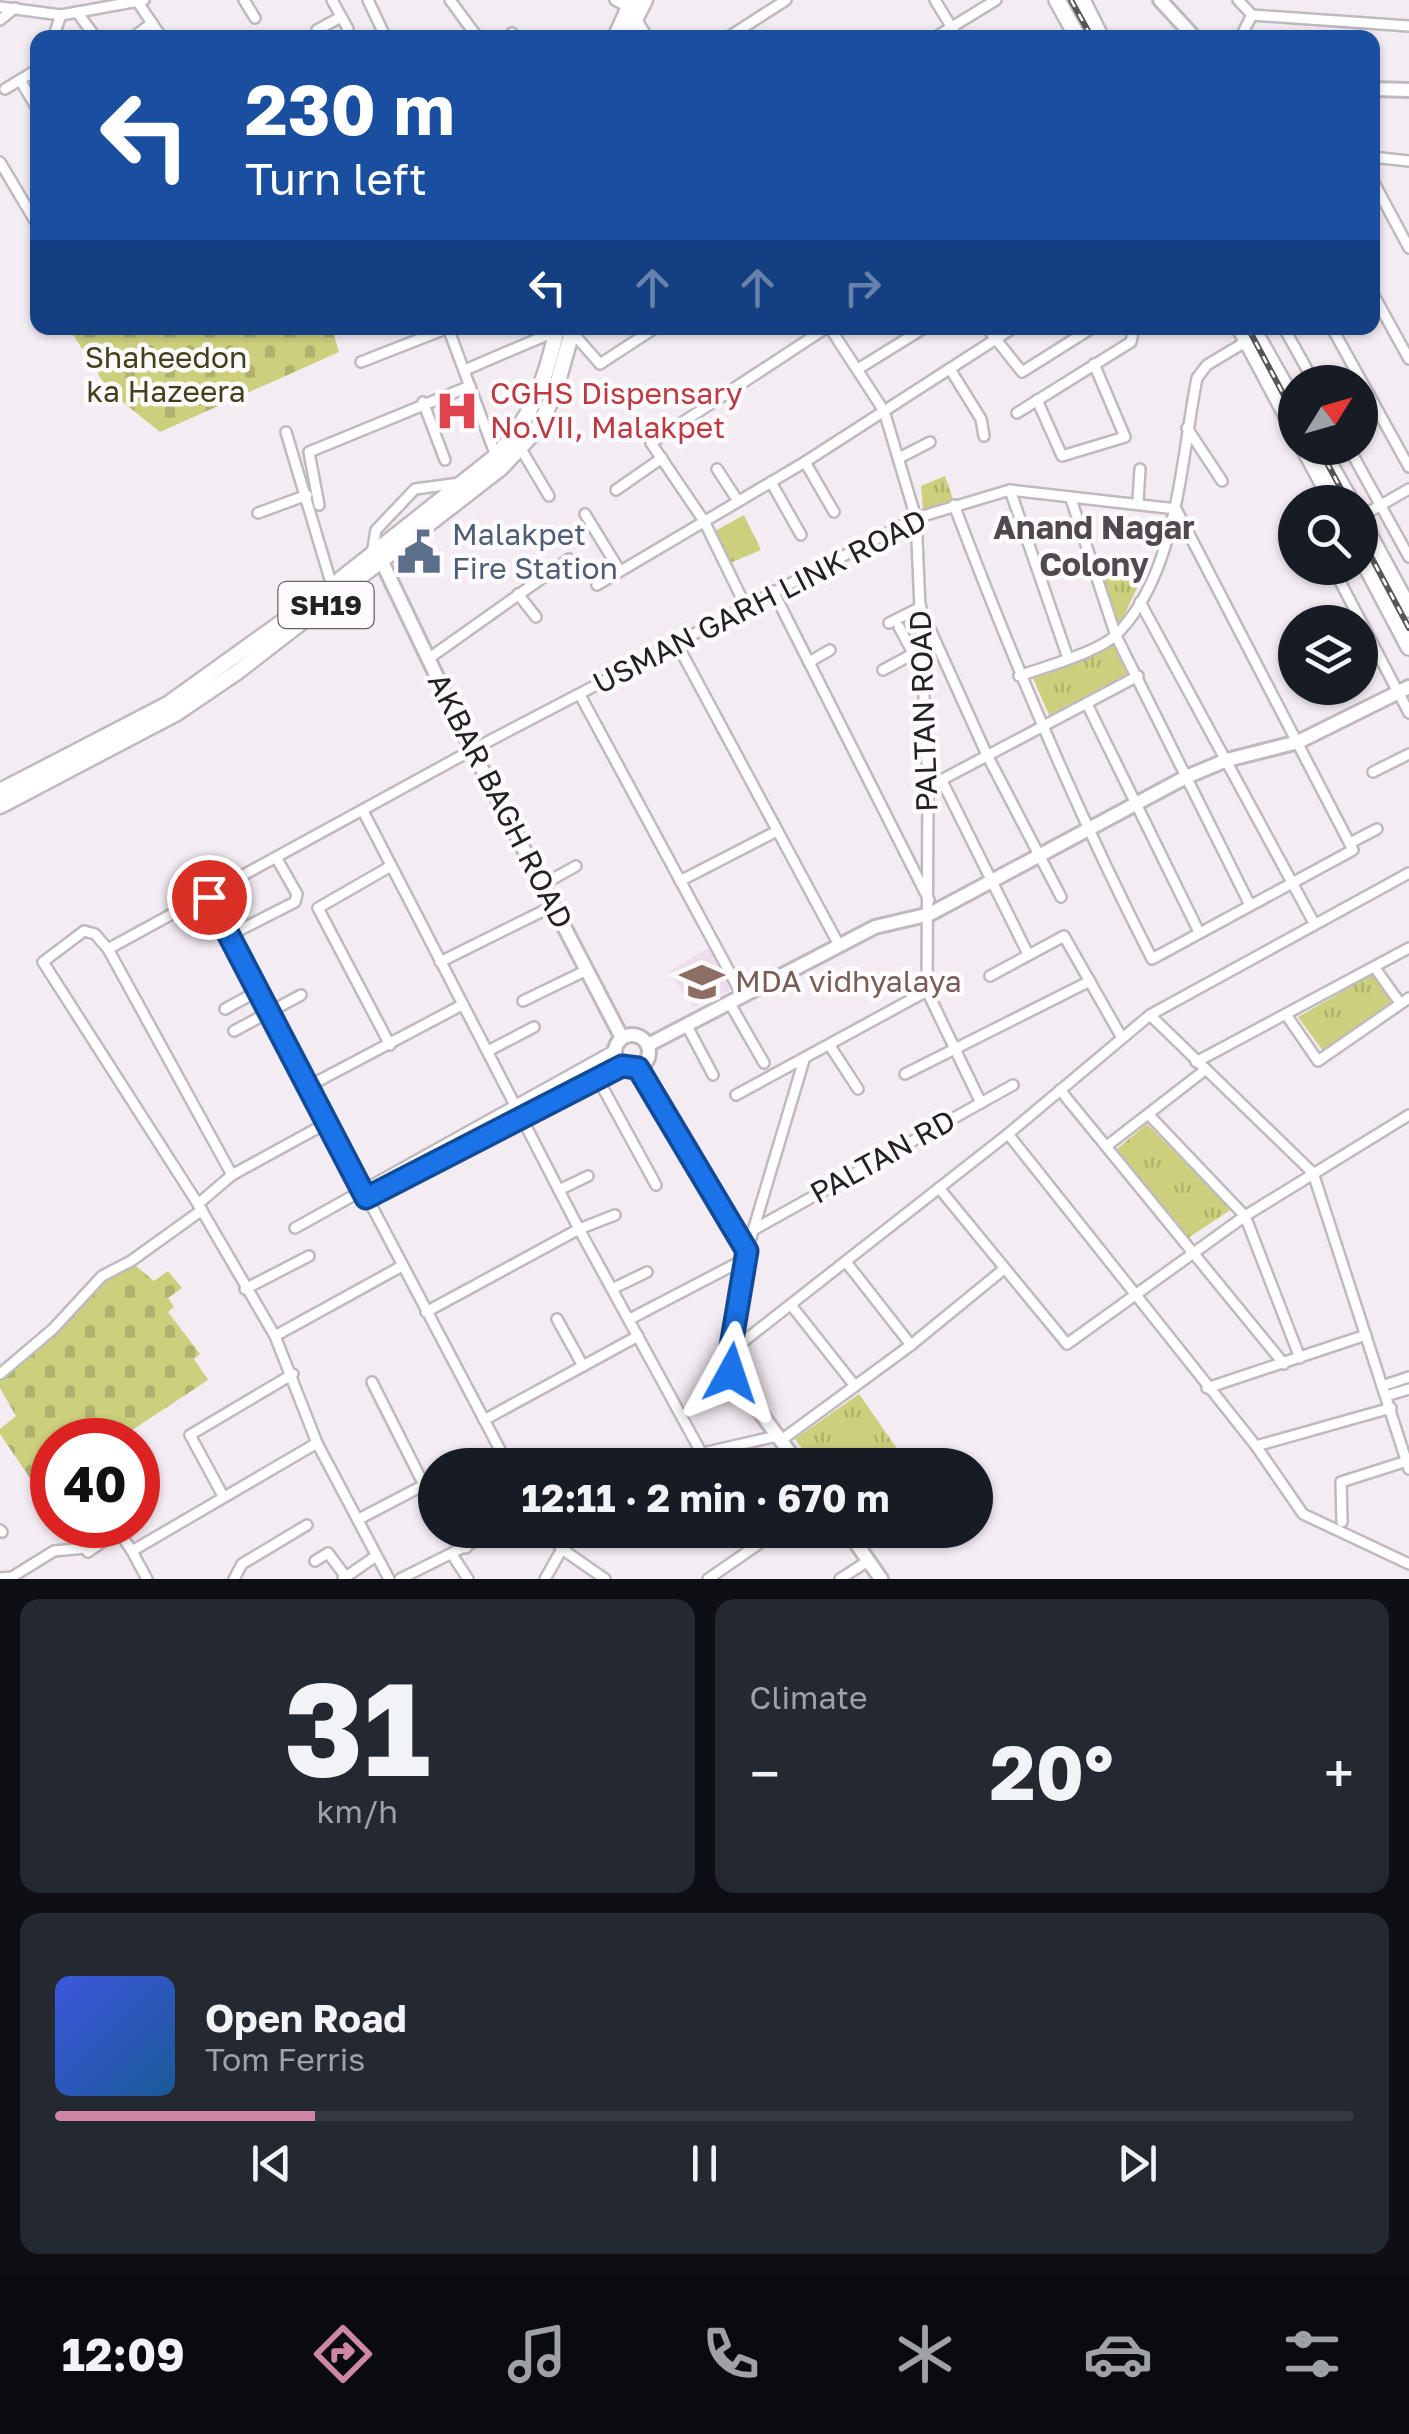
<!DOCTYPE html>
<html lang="en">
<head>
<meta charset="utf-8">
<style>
	body { margin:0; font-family:"Golos Text",sans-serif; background:#242831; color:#f1f3f6; height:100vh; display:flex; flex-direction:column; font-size:38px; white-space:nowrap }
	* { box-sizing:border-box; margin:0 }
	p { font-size:32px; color:#9ea1a6 }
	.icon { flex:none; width:55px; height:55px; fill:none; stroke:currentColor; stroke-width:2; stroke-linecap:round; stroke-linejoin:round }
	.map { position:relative; height:1579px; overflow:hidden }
	.panel { display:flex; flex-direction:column; gap:20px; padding:20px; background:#0d0f14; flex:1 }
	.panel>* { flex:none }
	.guide { position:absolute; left:30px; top:30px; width:1350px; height:305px; border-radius:20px; box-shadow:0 2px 8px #0004; background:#1a4fa0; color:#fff; overflow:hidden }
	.needle { width:65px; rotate:53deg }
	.fabs { position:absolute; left:1278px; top:365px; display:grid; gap:20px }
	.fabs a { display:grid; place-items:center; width:100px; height:100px; border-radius:50%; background:#171b24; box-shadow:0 2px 8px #0004; font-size:50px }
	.speed { position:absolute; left:30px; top:1418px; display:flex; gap:20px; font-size:50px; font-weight:700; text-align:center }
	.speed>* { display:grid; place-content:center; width:130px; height:130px; border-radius:50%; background:#171b24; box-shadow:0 2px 8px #0004; line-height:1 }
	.speed .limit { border:15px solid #d22; background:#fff; color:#111 }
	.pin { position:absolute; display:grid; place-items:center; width:85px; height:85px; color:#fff; margin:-42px; border:5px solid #fff; border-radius:50%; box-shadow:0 2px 10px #0007 }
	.me { position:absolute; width:110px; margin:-55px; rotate:5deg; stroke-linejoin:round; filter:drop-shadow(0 0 8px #0008) }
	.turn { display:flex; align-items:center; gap:35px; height:210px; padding:0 50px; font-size:45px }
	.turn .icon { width:130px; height:130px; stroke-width:2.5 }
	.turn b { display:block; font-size:70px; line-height:85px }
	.lanes { display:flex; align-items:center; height:95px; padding:0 50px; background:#0003; justify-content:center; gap:50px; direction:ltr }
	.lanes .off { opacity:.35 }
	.big { font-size:75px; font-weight:700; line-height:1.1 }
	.panel .widget { flex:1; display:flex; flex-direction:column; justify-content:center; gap:15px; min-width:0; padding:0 35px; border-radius:20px; background:#242831 }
	.panel .dial { align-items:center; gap:0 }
	.dial b { font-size:130px; line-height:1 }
	.song { display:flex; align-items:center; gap:30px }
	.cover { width:120px; height:120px; border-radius:15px; background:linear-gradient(135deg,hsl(230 70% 55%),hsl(210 70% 35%)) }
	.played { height:10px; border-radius:5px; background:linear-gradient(90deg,#cd87a4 20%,#363941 20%) }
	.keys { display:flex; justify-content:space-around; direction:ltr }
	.heat { display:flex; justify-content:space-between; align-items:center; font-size:55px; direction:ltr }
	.panel .tiles { flex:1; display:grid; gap:20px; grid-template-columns:1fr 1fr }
	.widget:last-child { grid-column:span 2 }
	.trip { position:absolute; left:418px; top:1448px; width:575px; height:100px; border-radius:50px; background:#171b24; box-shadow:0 2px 8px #0004; font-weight:700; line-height:100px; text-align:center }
	.tab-bar { display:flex; height:160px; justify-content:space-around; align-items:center; background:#090b0e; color:#9ea1a6 }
	.tab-bar .icon { width:70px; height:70px }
	.tab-bar .current { color:#cd87a4 }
	.tab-bar b { font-size:45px; color:#f1f3f6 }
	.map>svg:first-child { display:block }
	.built { fill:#eddeeb }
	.grass { fill:url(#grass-tufts) }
	.cemetery { fill:url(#cemetery-stones) }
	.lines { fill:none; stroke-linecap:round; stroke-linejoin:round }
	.street-casing { stroke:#c1b9c0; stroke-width:14 }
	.secondary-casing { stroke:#c1b9c0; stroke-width:18 }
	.primary-casing { stroke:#c1b9c0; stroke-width:19 }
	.highway-casing { stroke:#c1b9c0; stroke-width:20 }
	.street { stroke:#fff; stroke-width:9 }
	.secondary { stroke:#fff; stroke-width:12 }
	.primary { stroke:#fff; stroke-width:14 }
	.highway { stroke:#fff; stroke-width:15 }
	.rail-casing { stroke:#595559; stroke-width:6 }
	.rail { stroke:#fefbfe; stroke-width:2.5; stroke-dasharray:8; stroke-linecap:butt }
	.route-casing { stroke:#114b97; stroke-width:25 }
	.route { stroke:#1a73e8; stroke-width:18 }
	.labels { text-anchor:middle; stroke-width:9; stroke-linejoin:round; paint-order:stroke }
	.shield { fill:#fefbfe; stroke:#656265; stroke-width:2.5 }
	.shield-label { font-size:28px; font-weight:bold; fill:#242124 }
	.park-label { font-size:30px; fill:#414219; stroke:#fefbfe }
	.health-label { font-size:30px; fill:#be3a42; stroke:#fefbfe; text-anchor:start }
	.service-label { font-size:30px; fill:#4e5e75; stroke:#fefbfe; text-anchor:start }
	.street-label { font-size:30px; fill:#242124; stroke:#fefbfe }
	.education-label { font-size:30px; fill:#785e54; stroke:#fefbfe; text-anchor:start }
	.neighbourhood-label { font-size:32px; font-weight:bold; fill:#50494f; stroke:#fefbfe }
</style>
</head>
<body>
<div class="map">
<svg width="1409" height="1579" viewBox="0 0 1409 1579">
	<defs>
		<pattern id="grass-tufts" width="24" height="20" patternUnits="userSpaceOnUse" patternTransform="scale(2.5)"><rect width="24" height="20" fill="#ccd07d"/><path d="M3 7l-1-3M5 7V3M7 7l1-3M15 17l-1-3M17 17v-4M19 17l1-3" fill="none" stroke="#afb26c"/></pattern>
		<pattern id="cemetery-stones" width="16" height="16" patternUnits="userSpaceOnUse" patternTransform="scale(2.5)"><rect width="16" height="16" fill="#ccd07d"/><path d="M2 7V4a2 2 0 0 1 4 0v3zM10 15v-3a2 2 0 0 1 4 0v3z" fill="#afb26c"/></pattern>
	</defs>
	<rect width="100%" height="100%" fill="#f4ecf3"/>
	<path class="built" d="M711,946l20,44 -38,17 -24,-35z"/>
	<g class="grass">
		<path d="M945,476l9,26 -31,8 -2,-24z"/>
		<path d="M744,515l17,35 -31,13 -17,-31z"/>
		<path d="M1091,568l55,1 -26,55z"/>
		<path d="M1116,643l16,29 -83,43 -17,-39z"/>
		<path d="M1375,973l19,27 -71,51 -25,-34z"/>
		<path d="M1147,1124l85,85 -44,29 -71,-89z"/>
		<path d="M859,1394l46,66 -6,5h-85l-19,-26z"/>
	</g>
	<g class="cemetery">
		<path d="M69,328h263l7,24 -179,80 -52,-42z"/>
		<path d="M136,1266l18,15 14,-10 14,17 -14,10 6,9 -6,5 32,42 -6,5 14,21 -91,60h-65v41l-7,4 -9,-11 -6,4 -30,-44v-5l16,-13 -16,-28v-10l115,-108z"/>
	</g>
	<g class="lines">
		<g class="street-casing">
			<g id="street">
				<path d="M244,0l11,18"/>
				<path d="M332,0l16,29"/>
				<path d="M368,0l18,38"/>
				<path d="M450,0l28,38"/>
				<path d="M615,0l13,7"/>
				<path d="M935,0l23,38"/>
				<path d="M1238,0l14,15 157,11"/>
				<path d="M137,1l25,37"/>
				<path d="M0,7l61,8 83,-15"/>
				<path d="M77,12l19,26"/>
				<path d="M636,19l12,19"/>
				<path d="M0,20l15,-12"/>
				<path d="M317,30l24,-13"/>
				<path d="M53,38l8,-23"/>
				<path d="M132,38l20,-15"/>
				<path d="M507,38l5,-5"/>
				<path d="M727,38l59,-38"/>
				<path d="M934,38l62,-38"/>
				<path d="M1240,38l12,-23"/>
				<path d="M20,80l18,30"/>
				<path d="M5,89l33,-20"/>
				<path d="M1372,157l37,4"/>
				<path d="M0,162l38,64"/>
				<path d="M1372,179l37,69"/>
				<path d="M1372,292l37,67"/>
				<path d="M448,328l48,128"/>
				<path d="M830,328l54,83 32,107 12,269 -1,204 54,112"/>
				<path d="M987,328l35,44 70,-44"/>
				<path d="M1284,328l30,54"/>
				<path d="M1332,328l77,139"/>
				<path d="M572,332l28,32 55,-36"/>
				<path d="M361,362l87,-34"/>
				<path d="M858,369l66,-41"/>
				<path d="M950,369l31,50 3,17"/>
				<path d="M465,370l91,-39"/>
				<path d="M1037,400l25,56 63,-19 -31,-73"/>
				<path d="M423,402l22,58"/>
				<path d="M1017,413l114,-71 3,-14"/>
				<path d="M1187,428l35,53"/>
				<path d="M286,432l46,154"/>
				<path d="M1349,448l60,109"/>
				<path d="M521,449l28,47"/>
				<path d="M899,458l31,-16"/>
				<path d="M805,462l29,50"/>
				<path d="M717,469l21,32"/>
				<path d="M771,482l30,53"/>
				<path d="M616,490l46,-32"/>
				<path d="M1010,490l58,168"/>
				<path d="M1071,499l45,137 134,269"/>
				<path d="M1138,501l2,-32"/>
				<path d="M319,505l-10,-53 161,-66"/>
				<path d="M954,505c59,156 122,306 198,454l201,-109 -177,-341"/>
				<path d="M258,513l49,-18"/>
				<path d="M585,514l35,57"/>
				<path d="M1360,517l49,-28"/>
				<path d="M372,554l4,-24 39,-41 45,-6"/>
				<path d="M1333,568l76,145"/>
				<path d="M597,585l208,-123 208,-134"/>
				<path d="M773,591l156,309"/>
				<path d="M518,594l18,23"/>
				<path d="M1140,602l174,321"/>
				<path d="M746,607l-42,-86 -53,-78 175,-115"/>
				<path d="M925,618l62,137 74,142"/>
				<path d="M889,623l32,-16"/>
				<path d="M899,627l14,26"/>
				<path d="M677,644l162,301"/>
				<path d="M428,659l141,-100"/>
				<path d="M809,662l21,-12"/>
				<path d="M883,670l41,-22"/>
				<path d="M1019,676c25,-9 81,-24 99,-43 60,-62 63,-175 79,-255l10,-13 40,-24"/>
				<path d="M580,695l162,300"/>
				<path d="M1087,704l112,228"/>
				<path d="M1373,772l36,-18"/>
				<path d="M942,781l86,173"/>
				<path d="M928,787l210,-111"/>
				<path d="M363,811l216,418 123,225"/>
				<path d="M1350,843l27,-14"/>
				<path d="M680,881l97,-50"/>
				<path d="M542,885l34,-19"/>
				<path d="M209,897l299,568"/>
				<path d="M217,899l21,32 57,-29 2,-8 -20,-35"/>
				<path d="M108,949l-13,-15 -11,-3 -41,31 155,242 77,132 42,107 72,136"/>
				<path d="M440,962l113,-56"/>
				<path d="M1375,968l25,35"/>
				<path d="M990,976l74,-40 58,102"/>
				<path d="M523,1001l64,-31"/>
				<path d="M729,1002l35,61"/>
				<path d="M225,1009l33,-18"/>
				<path d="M1150,1015l163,158 96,296"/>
				<path d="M1287,1016l31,45 91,-63"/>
				<path d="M686,1024l27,51"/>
				<path d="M234,1031l67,-36"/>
				<path d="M390,1045l-72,-137 73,-42"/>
				<path d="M830,1046l28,43"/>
				<path d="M488,1051l46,-24"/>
				<path d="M1196,1062l213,-114"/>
				<path d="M905,1074l185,-93"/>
				<path d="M598,1079l58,106"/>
				<path d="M307,1087l155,-82"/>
				<path d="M1060,1090l224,274"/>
				<path d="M736,1095l191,-104"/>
				<path d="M1149,1115l96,101 55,142"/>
				<path d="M1008,1134l248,312 47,68 106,50"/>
				<path d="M1108,1145l97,-75"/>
				<path d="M232,1175l-124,-226 364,-199 444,-232 94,-28 166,19"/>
				<path d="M939,1188l128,156 178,-128 164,-101"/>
				<path d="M559,1190l29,-14"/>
				<path d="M366,1198l256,-132"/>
				<path d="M198,1204l34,-29 93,-51"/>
				<path d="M295,1228l320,-178"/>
				<path d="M753,1230l260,-145"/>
				<path d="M747,1251l57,-191"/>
				<path d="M846,1262l65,83"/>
				<path d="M245,1289l64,-33"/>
				<path d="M612,1289l35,-17"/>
				<path d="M791,1305l64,81"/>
				<path d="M426,1312l153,-83 36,-14"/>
				<path d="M557,1319l26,47"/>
				<path d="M630,1319l115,-60"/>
				<path d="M275,1336l127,-70"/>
				<path d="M730,1352l278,-218 142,-119 259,-142"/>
				<path d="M0,1374l53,-45 49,-53 29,-15 71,-51"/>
				<path d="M1382,1386l27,-9"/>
				<path d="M1207,1388l159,-53"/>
				<path d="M1386,1396l23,-7"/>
				<path d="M484,1420l154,-84"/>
				<path d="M780,1441l131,-96 93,-76"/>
				<path d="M1256,1446l135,-38"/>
				<path d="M651,1465l126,-29"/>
				<path d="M138,1466l7,-5"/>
				<path d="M223,1496l-33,-61 103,-61"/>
				<path d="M359,1519l65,-34 -52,-103"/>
				<path d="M1342,1522l-1,-40 66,-21"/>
				<path d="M114,1525l18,26"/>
				<path d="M0,1530l2,2"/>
				<path d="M457,1530l9,18"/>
				<path d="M547,1530l15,19 43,30"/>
				<path d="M453,1556l15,23"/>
				<path d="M315,1561l13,-8 18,24"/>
				<path d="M0,1578l12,-1 42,-26 31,-3 3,4 30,-21"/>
				<path d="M147,1579l-15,-28 185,-108"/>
				<path d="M234,1579l8,-15 65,-39"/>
				<path d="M343,1579l33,-23"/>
				<path d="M400,1579l98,-49"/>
				<path d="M545,1579l17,-30"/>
				<path d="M708,1579l71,-49"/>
				<path d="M840,1579l28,-18"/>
			</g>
		</g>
		<g class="secondary-casing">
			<g id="secondary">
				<path d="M1160,0l35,38"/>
				<path d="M1372,89l37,1"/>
				<path d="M382,562l90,188 150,288"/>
				<circle cx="632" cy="1052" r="17"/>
				<path d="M648,1045l227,-118 55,-13 256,-137 41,-17 71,-18 111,-55"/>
				<path d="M639,1068l108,183 -17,101 1,21 68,92"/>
				<path d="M847,1530l34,49"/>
			</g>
		</g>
		<g class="primary-casing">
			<g id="primary">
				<path d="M615,38l17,-38"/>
				<path d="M626,38l19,-38"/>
				<path d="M0,791l168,-87 164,-118 164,-130c37,-40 50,-77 61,-128"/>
				<path d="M0,806l177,-93 59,-40 265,-205 38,-41 16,-35 18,-64"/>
			</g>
		</g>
		<g class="highway-casing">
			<g id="highway">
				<path d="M1057,0l21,38"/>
				<path d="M1082,0l19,38"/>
				<path d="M1240,328l55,103"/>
				<path d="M1252,328l43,76"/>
				<path d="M1304,448l29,54"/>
				<path d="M1320,448l31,54"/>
				<path d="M1360,518l49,91"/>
				<path d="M1360,554l49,93"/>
			</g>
		</g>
		<use href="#street" class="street"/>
		<use href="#secondary" class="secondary"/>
		<use href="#primary" class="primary"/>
		<use href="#highway" class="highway"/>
		<g class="rail-casing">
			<g id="rail">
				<path d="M1071,0l21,38"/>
				<path d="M1248,328l47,88"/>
				<path d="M1319,448l29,54"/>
				<path d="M1360,536l49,92"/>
			</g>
		</g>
		<use href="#rail" class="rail"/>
	</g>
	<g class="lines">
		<g class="route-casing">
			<path id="route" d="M209,897l157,301 256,-132 16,2 109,183 -17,101 1,21"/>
		</g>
		<use href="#route" class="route"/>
	</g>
	<defs>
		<g id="hospital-bare" transform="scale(3.45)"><path d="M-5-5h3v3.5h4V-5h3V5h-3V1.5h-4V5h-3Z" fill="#e0444e" stroke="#fefbfe" stroke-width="2.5" paint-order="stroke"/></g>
		<g id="civic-bare" transform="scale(3.45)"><path d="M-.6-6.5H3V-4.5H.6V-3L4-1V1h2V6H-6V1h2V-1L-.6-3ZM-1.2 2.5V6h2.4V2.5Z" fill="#5c6f8a" stroke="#fefbfe" stroke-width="2.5" paint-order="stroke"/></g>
		<g id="school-bare" transform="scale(3.45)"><path d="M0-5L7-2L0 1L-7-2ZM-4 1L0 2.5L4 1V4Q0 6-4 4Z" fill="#8d6e63" stroke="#fefbfe" stroke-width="2.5" paint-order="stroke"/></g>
	</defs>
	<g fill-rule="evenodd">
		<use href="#hospital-bare" x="457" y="411"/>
		<use href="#civic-bare" x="419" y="552"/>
		<use href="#school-bare" x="702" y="982"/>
	</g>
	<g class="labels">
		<rect class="shield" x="278.5" y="582" width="95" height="46" rx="8"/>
		<g class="shield-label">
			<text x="326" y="615">SH19</text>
		</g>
		<g class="park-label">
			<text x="166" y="368">Shaheedon<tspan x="166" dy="34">ka Hazeera</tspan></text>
		</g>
		<g class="health-label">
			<text x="490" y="404">CGHS Dispensary<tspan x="490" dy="34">No.VII, Malakpet</tspan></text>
		</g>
		<g class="service-label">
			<text x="452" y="545">Malakpet<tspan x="452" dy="34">Fire Station</tspan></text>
		</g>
		<g class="street-label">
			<text transform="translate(760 602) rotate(-27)" y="10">USMAN GARH LINK ROAD</text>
			<text transform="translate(924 711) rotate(-92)" y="10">PALTAN ROAD</text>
			<text transform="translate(500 801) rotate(63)" y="10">AKBAR BAGH ROAD</text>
			<text transform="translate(883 1157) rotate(-29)" y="10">PALTAN RD</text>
		</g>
		<g class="education-label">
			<text x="735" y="992">MDA vidhyalaya</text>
		</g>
		<g class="neighbourhood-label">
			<text x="1094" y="539">Anand Nagar<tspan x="1094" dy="37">Colony</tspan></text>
		</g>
	</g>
</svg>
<div class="fabs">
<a><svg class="needle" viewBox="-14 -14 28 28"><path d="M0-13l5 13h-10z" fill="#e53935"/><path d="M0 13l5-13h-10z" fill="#9ea1a6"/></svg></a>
<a><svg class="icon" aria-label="search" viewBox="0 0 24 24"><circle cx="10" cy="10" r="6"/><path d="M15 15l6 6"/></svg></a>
<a><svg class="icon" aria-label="layers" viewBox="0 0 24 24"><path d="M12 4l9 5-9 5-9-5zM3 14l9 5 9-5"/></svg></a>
</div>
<div class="speed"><div class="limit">40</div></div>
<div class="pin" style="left:209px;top:897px;background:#d93025"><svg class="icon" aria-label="arrive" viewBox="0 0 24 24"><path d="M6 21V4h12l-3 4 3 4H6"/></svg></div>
<svg class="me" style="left:731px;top:1373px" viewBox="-20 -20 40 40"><path d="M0-17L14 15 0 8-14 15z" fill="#1a73e8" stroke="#fff" stroke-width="4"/></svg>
<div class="trip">12:11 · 2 min · 670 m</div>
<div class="guide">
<div class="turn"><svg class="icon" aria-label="left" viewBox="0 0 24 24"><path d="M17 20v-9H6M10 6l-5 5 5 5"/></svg><div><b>230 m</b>Turn left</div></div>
<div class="lanes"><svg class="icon" aria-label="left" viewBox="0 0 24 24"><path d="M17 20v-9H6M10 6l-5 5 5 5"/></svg><svg class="icon off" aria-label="ahead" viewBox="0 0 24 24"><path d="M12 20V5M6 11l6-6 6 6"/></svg><svg class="icon off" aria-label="ahead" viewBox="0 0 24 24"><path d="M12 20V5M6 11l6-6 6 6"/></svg><svg class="icon off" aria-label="right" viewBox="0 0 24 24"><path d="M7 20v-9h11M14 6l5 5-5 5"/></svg></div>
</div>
</div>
<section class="panel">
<div class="tiles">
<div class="widget dial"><b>31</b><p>km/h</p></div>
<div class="widget"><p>Climate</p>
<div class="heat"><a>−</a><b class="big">20°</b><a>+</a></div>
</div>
<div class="widget">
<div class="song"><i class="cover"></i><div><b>Open Road</b><p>Tom Ferris</p></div></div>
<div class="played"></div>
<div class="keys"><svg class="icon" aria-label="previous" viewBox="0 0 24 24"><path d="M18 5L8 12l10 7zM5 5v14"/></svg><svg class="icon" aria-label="pause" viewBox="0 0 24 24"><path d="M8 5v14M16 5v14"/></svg><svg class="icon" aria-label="next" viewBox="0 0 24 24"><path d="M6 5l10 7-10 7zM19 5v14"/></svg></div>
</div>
</div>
</section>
<nav class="tab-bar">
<b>12:09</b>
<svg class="icon current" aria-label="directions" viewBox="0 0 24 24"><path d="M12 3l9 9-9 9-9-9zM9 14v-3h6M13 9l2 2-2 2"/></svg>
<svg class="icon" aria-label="music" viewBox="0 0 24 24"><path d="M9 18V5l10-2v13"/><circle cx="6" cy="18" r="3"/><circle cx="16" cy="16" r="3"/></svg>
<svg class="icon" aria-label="phone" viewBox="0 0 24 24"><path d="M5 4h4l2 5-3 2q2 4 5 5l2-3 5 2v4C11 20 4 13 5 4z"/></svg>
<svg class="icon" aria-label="climate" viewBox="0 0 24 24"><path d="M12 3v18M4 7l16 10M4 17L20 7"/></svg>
<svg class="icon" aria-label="car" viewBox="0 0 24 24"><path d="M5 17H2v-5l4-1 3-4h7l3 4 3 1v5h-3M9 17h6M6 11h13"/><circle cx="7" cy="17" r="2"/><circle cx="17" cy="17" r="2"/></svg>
<svg class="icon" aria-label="filters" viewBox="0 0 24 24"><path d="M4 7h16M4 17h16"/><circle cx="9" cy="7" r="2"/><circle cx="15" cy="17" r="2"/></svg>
</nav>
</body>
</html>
